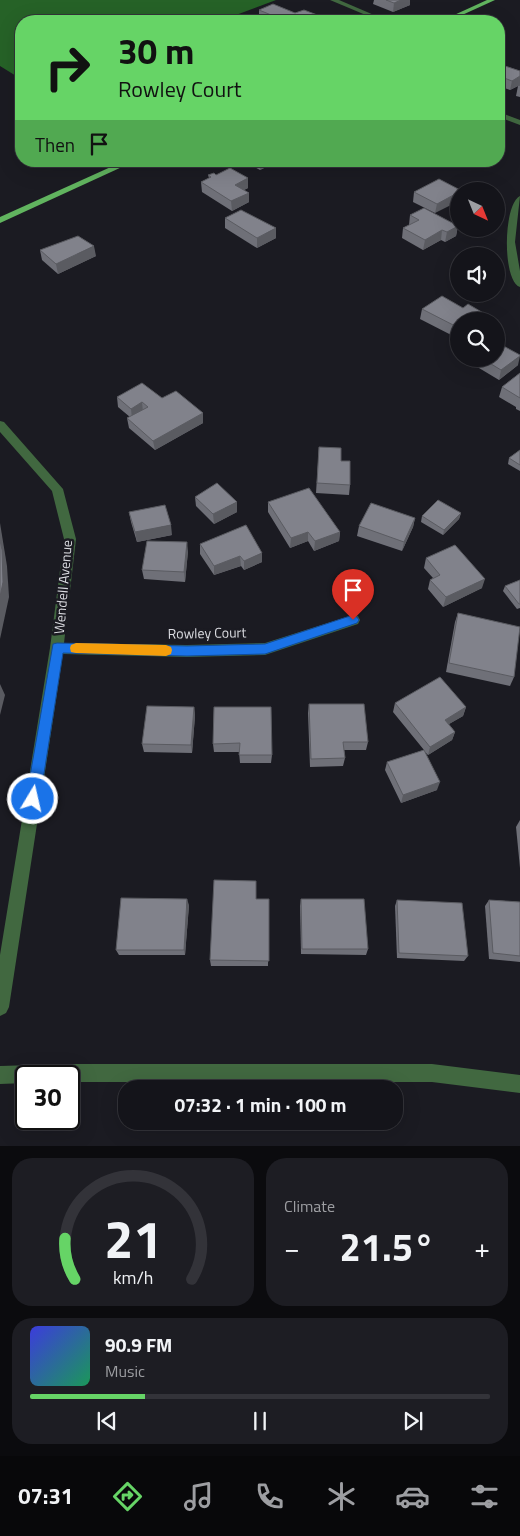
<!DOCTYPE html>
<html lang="en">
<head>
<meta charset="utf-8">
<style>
	body { margin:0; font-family:"Titillium Web",sans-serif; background:#1d1d23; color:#f1f3f6; height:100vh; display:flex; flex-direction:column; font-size:19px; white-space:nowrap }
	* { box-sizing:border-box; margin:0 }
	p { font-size:16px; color:#9d9ea2 }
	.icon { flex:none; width:28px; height:28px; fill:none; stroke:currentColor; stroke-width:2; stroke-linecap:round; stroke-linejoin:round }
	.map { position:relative; height:1146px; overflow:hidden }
	.sheet { display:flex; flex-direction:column; gap:12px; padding:12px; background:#0b0b0e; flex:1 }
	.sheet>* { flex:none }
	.hud { position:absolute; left:15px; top:15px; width:490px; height:152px; border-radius:20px; box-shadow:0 5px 20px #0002,0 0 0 1px #333339; background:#66d466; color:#111; overflow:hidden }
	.needle { width:32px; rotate:137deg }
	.buttons { position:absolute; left:450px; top:182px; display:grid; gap:10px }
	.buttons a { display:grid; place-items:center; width:55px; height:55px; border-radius:50%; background:#14141a; box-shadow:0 5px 20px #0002,0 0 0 1px #333339; font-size:25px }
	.speed { position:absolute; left:15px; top:1065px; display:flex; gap:10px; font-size:25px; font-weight:700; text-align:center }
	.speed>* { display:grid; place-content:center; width:65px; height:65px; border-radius:50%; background:#14141a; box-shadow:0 5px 20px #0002,0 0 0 1px #333339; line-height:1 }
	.speed .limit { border:2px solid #111; border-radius:8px; background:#fff; color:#111 }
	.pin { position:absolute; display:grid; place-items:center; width:42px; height:42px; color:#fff; margin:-51px -21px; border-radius:50% 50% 50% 0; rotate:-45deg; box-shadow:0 0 5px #0007 }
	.pin .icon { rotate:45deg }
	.me { position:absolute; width:55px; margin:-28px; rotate:9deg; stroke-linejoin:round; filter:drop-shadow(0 0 4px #0008) }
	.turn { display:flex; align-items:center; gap:18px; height:105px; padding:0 20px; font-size:22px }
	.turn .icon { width:65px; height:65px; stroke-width:2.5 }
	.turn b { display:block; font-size:35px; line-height:42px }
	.then { display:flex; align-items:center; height:48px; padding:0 20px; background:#0003; gap:10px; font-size:19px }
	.big { font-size:38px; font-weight:700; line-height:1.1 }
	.sheet .tile { flex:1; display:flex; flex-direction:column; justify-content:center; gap:8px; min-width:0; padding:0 18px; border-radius:20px; background:#1d1d23 }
	.sheet .dial { align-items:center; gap:0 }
	.dial svg { height:130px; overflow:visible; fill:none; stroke:#333339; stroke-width:7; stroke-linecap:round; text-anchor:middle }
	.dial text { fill:#f1f3f6; stroke:none }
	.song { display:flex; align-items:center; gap:15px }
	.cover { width:60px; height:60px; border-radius:8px; background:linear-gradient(135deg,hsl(240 70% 55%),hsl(150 70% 35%)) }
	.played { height:5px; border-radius:2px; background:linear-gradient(90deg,#66d466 25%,#333339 25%) }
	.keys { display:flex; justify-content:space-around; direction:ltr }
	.heat { display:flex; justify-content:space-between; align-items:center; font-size:28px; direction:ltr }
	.sheet .tiles { flex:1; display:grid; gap:12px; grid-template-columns:1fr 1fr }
	.tile:last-child { grid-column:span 2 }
	.trip { position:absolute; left:118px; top:1080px; width:285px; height:50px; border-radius:20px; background:#14141a; box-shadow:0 5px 20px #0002,0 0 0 1px #333339; font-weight:700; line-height:50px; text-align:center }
	.dock { display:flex; height:80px; justify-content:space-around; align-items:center; background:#08080a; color:#9d9ea2 }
	.dock .icon { width:35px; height:35px }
	.dock .on { color:#66d466 }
	.dock b { font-size:22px; color:#f1f3f6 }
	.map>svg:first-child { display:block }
	.forest { fill:#266227 }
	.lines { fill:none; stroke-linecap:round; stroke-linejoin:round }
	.minor { fill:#416840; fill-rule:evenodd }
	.major { fill:#61b45f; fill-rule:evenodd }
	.wall { fill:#6f7078 }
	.shaded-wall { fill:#5a5b61 }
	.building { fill:#81828b; stroke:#5a5b61 }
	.route { fill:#1a73e8; stroke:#114b97 }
	.slow { fill:#f59e0b }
	.labels { text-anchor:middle; stroke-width:5; stroke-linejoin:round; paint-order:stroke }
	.street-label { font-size:14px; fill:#dbdce1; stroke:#1b1b22 }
</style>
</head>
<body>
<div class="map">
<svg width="520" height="1146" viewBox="0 0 520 1146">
	<rect width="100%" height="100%" fill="#1b1b22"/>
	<path class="forest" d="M0,0h276l-56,21h-199v58l-21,-13z"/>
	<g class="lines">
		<g class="minor">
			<path d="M330,0h9l49,21h-8z"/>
			<path d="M499,112l21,8v5l-21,-8z"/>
			<path d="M520,196l-5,46 5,29v16c-18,-6 -17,-83 0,-91z"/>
			<path d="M0,421l4,1 59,67 13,50 -12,104 123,2 78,-2 88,-28 5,1 2,4 -2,4 -93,31 -78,2 -124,-3 -54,353 -3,6 -6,3v-61l50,-307 14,-109 -12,-48 -52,-59z"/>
			<path d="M68,1064h364l88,11v18l-88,-11h-363v-6h-43v7l-26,1v-18z"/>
		</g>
		<g class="major">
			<path d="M487,0h8l-46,21h-8z"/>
			<path d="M124,161h11l-135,62v-6z"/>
		</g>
	</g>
	<g class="wall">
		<path d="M374,0h36v5l-17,7 -20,-8z"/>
		<path d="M259,10l36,3 25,8h-55l-6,-2z"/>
		<path d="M499,64l21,7v14l-10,5 -11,-4z"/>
		<path d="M520,85v12l-4,-1 2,-10z"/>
		<path d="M244,161h47l-13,7 -6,-4 -12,6z"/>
		<path d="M208,175h8l32,3v10l-4,2 5,3v9l-17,9 -30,-19 -1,-10 8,-4z"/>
		<path d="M462,191l-27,22 -22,-11 1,-10z"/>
		<path d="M410,215l48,11 -2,10 -11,6 -4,-2 -18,10 -21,-12 1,-10 6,-3z"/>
		<path d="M225,218l51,20 -19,10 -32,-20z"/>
		<path d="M40,250l56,6 -38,18 -16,-14z"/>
		<path d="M463,308l22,6 -2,7h-24v18l-39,-20 2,-10z"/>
		<path d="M503,339l-2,5 17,21 -19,15 -35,-21h32z"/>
		<path d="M520,373v38l-4,-2v-2l-17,-10 3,-10z"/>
		<path d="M117,397l45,1 41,15v10l-48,27 -26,-22 -2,-10 3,-1 -12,-10z"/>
		<path d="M319,447l22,14 9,24 -1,10 -33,-2z"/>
		<path d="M520,450v21l-12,-7 1,-6z"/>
		<path d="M195,497l42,15 -23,12 -18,-18z"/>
		<path d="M268,502l72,30 -1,9 -25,10 -6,-10 -18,7 -22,-36z"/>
		<path d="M129,512l43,23 -35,7 -6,-20z"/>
		<path d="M461,513l-2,6 -16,16 -22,-13 1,-6z"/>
		<path d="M415,518l-2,9 -11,24 -45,-15 2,-10z"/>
		<path d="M200,544l62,18 -18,8 -3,-4 -27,9 -14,-21z"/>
		<path d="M188,551l-3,31 -41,-3 -2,-9z"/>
		<path d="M426,558l56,30 -39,19 -15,-18 2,-9 3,-2 -9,-10z"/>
		<path d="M520,580v28l-3,1 -14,-18 2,-5z"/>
		<path d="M458,613l56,64 -4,9 -64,-14 9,-50z"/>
		<path d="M395,703l71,4 -3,9 -14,8 6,8 -3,8 -24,15 -4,-4 13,39 -36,13 -16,-33 2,-8 37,-12 -31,-38z"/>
		<path d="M309,704l59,38 -2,8h-22l1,8 -2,8 -33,1 -2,-54z"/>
		<path d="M194,707l1,9 -3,37 -48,-1 -2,-8z"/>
		<path d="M214,707l58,48 -1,8h-31l-1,-11h-25l-1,-8z"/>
		<path d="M520,820v48l-4,-41z"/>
		<path d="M256,899h13l-1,67h-57l-1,-6z"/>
		<path d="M301,899l67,50 -2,6 -65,-1 -1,-48z"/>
		<path d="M397,900l71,56 -4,5 -67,-3 -2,-52z"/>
		<path d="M489,900l31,2v60l-31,-3 -4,-53z"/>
		<path d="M189,905l-4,50h-66l-3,-5z"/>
	</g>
	<g class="shaded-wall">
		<path d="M401,0h9v5l-17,7 1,-9z"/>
		<path d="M320,16v5h-13z"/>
		<path d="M520,76v9l-10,5 2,-9z"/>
		<path d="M260,161h12v3l-12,6z"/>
		<path d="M278,161h13l-13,7z"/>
		<path d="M248,178v10l-13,6v-9z"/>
		<path d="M459,192v9l-24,12 2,-9z"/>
		<path d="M249,193v9l-17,9 -1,-10z"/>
		<path d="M458,226l-2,10 -11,6 2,-10z"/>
		<path d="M276,228v10l-19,10v-10z"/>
		<path d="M442,230l-1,10 -18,10 2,-10z"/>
		<path d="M94,246l2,10 -38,18 -2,-10z"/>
		<path d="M485,314l-2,7h-9z"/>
		<path d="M520,356l-2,9 -19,15 2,-10z"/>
		<path d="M142,402l1,10 -11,7 -1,-10z"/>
		<path d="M203,413v10l-48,27 -2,-9z"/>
		<path d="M237,502v10l-23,12 -1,-10z"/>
		<path d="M461,513l-2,6 -16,16 1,-5z"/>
		<path d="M415,518l-2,9 -11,24 2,-9z"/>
		<path d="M0,523l7,43 2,31 -9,42z"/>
		<path d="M171,525l1,10 -35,7 -2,-10z"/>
		<path d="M308,532v9l-18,7 1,-10z"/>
		<path d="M340,532l-1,9 -25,10 1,-10z"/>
		<path d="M187,542l1,9 -3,31 -1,-10z"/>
		<path d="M262,553v9l-18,8v-9z"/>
		<path d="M240,556l1,10 -27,9v-9z"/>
		<path d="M485,579l-3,9 -39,19 3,-10z"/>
		<path d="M0,684l5,11 -5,20z"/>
		<path d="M194,707l1,9 -3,37 -1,-8z"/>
		<path d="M466,707l-3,9 -21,12 3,-8z"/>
		<path d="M455,732l-3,8 -24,15 2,-8z"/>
		<path d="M440,782l-3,8 -36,13 2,-8z"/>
		<path d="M187,899l2,6 -4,50 -1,-5z"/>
	</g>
	<g class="building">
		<path d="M386,0h15l-7,3z"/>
		<path d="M273,4l22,9 9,-3 16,6 -13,5h-21l-27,-11z"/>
		<path d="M499,64l21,7v5l-8,5 -13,-5z"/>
		<path d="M230,168l18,10 -13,7 14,8 -18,8 -30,-19 10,-5 -3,-2 6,-2 2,2z"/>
		<path d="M439,179l23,12h-3v1l-22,12 -23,-12z"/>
		<path d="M424,208l34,18 -11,6 -5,-2 -17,10 -22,-12 16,-8 -9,-5z"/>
		<path d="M241,210l35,18 -19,10 -32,-20z"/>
		<path d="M78,236l16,10 -38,18 -16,-14z"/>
		<path d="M442,296l21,12 5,-4 17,10 -11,7h-15v7l-37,-19z"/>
		<path d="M496,335l7,4 -5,4 22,12v1l-19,14 -18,-11h13z"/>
		<path d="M520,373v25l-18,-11z"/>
		<path d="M142,383l20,15 14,-7 27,22 -50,28 -26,-23 21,-11 -6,-5 -11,7 -14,-12z"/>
		<path d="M319,447l22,1v13h9v24l-33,-2z"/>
		<path d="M520,450v15l-11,-7z"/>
		<path d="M217,483l20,19 -24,12 -18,-17z"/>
		<path d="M309,488l31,44 -25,9 -7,-9 -17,6 -23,-36z"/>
		<path d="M438,500l23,13 -17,17 -22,-14z"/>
		<path d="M371,503l44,15 -11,24 -45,-16z"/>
		<path d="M165,505l6,20 -36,7 -6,-20z"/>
		<path d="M246,525l16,28 -18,8 -4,-5 -26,10 -14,-22z"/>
		<path d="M0,540l2,10 1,32 -3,15z"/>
		<path d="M147,541l40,1 -3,30 -42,-2z"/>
		<path d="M455,545l30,34 -39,18 -16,-17 10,-5 -14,-17z"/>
		<path d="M520,580v24h-1l-14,-18z"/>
		<path d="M458,613l62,14 -6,50 -65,-14z"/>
		<path d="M440,677l26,30 -21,13 10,12 -25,15 -35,-44z"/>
		<path d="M309,704h55l4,38h-25l2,16 -34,1z"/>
		<path d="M147,706l47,1 -3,38 -49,-1z"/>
		<path d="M214,707h57l1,48h-33l1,-12 -27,1z"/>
		<path d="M424,750l16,32 -37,13 -16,-33z"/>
		<path d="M214,880l42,1v18h13v62l-59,-1z"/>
		<path d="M121,898l66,1 -3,51h-68z"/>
		<path d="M301,899h63l4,50h-66z"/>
		<path d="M397,900l65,3 6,53 -69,-3z"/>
		<path d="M489,900l31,2v54l-27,-3z"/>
	</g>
	<path class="route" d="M353,615l4,2 2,3 -2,3 -92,31 -78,2 -124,-3 -23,146 -2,5 -5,2 -5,-2 -2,-5 27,-155 4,-1 130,3 78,-2z"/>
	<path class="slow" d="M76,643l90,2 5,2 1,3 -1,4 -5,2 -90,-3 -5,-1 -1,-4 1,-3z"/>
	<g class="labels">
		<g class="street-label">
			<text transform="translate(63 587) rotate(-85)" y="5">Wendell Avenue</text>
			<text transform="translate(207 633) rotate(-1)" y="5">Rowley Court</text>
		</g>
	</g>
</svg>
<div class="buttons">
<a><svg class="needle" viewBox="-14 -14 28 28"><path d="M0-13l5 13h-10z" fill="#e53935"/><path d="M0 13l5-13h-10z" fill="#9d9ea2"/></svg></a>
<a><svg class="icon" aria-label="sound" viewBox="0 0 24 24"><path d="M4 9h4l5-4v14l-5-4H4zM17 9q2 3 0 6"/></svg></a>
<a><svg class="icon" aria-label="search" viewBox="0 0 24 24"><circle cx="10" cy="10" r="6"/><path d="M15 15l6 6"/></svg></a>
</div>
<div class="speed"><div class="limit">30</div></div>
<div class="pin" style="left:353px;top:620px;background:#d93025"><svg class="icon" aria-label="arrive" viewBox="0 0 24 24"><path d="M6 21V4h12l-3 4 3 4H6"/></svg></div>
<svg class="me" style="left:33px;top:799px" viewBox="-20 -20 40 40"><circle r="17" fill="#1a73e8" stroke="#fff" stroke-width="3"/><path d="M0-11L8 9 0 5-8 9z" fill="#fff"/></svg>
<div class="trip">07:32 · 1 min · 100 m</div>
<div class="hud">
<div class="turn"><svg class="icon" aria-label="right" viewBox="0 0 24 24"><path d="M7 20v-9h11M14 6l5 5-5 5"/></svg><div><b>30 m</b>Rowley Court</div></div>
<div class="then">Then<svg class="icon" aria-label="arrive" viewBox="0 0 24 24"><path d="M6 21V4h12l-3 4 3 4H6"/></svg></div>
</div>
</div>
<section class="sheet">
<div class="tiles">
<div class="tile dial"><svg viewBox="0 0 100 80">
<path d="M14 69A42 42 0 1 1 86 69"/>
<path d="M14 69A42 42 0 0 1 8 44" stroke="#66d466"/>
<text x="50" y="56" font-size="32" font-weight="700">21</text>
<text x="50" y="72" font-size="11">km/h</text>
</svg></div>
<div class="tile"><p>Climate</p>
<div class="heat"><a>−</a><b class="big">21.5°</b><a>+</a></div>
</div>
<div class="tile">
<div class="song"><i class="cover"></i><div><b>90.9 FM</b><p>Music</p></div></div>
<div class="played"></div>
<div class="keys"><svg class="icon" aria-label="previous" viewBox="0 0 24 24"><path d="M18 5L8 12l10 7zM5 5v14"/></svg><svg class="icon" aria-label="pause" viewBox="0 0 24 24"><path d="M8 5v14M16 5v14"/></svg><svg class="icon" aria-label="next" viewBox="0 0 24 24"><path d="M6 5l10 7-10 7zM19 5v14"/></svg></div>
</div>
</div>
</section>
<nav class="dock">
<b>07:31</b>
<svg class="icon on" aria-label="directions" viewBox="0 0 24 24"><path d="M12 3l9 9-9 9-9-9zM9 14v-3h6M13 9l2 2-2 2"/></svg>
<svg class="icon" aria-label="music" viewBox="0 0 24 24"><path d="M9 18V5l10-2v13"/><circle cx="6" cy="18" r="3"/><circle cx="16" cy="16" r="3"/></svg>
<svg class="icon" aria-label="phone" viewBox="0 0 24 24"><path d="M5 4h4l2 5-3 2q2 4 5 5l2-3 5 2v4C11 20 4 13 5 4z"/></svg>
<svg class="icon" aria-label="climate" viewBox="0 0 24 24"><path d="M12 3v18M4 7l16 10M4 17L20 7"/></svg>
<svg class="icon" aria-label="car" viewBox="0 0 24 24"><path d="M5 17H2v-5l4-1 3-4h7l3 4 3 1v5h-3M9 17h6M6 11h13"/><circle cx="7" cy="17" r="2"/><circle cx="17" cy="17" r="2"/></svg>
<svg class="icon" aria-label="filters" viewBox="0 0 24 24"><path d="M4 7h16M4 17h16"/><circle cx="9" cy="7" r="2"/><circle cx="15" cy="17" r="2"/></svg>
</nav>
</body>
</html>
